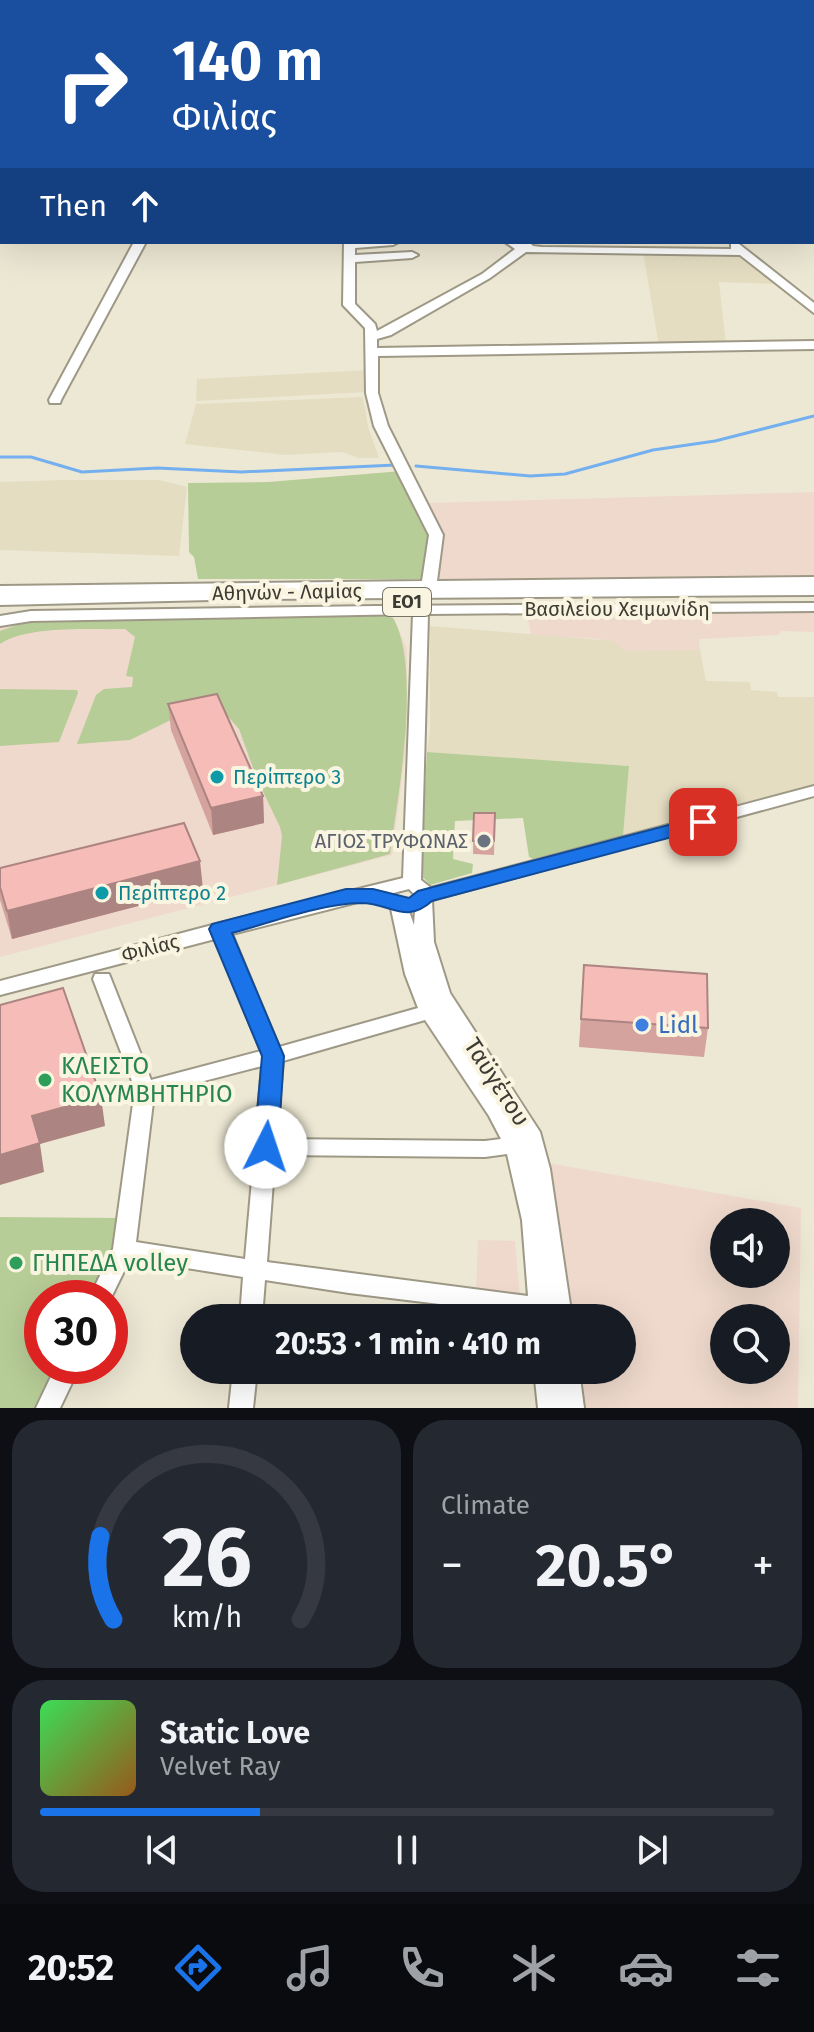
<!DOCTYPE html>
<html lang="en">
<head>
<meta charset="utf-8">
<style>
	body { margin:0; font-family:"Fira Sans",sans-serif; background:#242831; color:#f1f3f6; height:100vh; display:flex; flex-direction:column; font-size:30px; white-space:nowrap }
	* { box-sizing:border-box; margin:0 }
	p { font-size:26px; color:#9ea1a6 }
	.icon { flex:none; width:44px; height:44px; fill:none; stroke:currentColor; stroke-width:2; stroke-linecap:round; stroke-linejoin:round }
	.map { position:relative; height:1408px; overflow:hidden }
	.drawer { display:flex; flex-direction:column; gap:12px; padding:12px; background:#0d0f14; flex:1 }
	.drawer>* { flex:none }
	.hud { position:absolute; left:0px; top:0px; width:814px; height:244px; box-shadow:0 8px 32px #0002; background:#1a4fa0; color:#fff; overflow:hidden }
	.fabs { position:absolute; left:710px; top:1208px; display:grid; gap:16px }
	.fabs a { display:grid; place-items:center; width:80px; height:80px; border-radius:50%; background:#171b24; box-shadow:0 8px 32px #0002; font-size:40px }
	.speed { position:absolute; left:24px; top:1280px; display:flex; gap:16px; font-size:40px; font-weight:700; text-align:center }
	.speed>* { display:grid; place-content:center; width:104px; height:104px; border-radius:50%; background:#171b24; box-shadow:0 8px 32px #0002; line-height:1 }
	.speed .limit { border:12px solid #d22; background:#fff; color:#111 }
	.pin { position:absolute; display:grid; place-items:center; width:68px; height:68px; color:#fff; margin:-34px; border-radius:16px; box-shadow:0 4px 12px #0006 }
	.me { position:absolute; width:88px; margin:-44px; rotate:4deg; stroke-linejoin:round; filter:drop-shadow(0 0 6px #0008) }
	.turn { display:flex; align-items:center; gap:28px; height:168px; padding:0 40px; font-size:36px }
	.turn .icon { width:104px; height:104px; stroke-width:2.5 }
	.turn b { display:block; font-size:56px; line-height:68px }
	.then { display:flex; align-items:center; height:76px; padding:0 40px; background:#0003; gap:16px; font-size:30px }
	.big { font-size:60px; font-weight:700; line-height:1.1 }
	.drawer .widget { flex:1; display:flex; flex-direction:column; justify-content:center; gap:12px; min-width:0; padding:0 28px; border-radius:32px; background:#242831 }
	.drawer .dial { align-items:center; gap:0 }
	.dial svg { height:208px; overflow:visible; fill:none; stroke:#363941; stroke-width:7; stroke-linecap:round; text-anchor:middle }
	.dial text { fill:#f1f3f6; stroke:none }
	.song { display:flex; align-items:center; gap:24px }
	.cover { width:96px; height:96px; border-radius:12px; background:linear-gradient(135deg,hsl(130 70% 55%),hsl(30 70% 35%)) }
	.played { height:8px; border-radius:4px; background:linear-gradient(90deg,#1a73e8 30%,#363941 30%) }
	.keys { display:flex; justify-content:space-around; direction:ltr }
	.heat { display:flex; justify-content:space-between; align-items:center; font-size:44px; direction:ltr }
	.drawer .tiles { flex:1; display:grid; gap:12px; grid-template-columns:1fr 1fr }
	.widget:last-child { grid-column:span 2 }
	.trip { position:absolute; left:180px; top:1304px; width:456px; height:80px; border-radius:40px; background:#171b24; box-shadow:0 8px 32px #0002; font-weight:700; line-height:80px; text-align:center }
	.menu { display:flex; height:128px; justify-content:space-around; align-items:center; background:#090b0e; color:#9ea1a6 }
	.menu .icon { width:56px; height:56px }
	.menu .selected { color:#1a73e8 }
	.menu b { font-size:36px; color:#f1f3f6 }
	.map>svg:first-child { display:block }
	.commercial { fill:#efd9cc; fill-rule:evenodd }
	.built { fill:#e4ddc2 }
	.green { fill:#b7cd97 }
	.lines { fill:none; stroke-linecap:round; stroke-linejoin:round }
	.stream { stroke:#74b0ef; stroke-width:3 }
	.minor-casing { stroke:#9e9986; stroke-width:4 }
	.major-casing { stroke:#9e9986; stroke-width:4 }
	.minor { fill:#fff; fill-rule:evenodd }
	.major { fill:#fff; fill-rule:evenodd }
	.wall { fill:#d4a39e }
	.shaded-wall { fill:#ac8481 }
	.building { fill:#f6bdb8; stroke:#ac8481; stroke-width:2 }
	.route { fill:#1a73e8; stroke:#114b97; stroke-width:2 }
	.culture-dot { fill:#0f9aa8; stroke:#faf5e1; stroke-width:3 }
	.worship-dot { fill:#6b7280; stroke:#faf5e1; stroke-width:3 }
	.shop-dot { fill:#3f7fe0; stroke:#faf5e1; stroke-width:3 }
	.leisure-dot { fill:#2e9e5b; stroke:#faf5e1; stroke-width:3 }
	.labels { text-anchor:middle; stroke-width:8; stroke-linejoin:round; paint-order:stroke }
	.shield { fill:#faf5e1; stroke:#767468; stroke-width:2 }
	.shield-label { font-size:18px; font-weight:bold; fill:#3d3c34 }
	.street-label { font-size:20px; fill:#3d3c34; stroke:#faf5e1 }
	.culture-label { font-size:20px; fill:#0d838f; stroke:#faf5e1; text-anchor:start }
	.worship-label { font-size:20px; fill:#5b616d; stroke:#faf5e1; text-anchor:end }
	.near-shop-label { font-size:24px; fill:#366cbe; stroke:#faf5e1; text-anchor:start }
	.near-leisure-label { font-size:24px; fill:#27864d; stroke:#faf5e1; text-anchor:start }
	.near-street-label { font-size:24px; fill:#3d3c34; stroke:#faf5e1 }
</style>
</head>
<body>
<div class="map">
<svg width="814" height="1408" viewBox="0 0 814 1408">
	<rect width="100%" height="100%" fill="#ede8d4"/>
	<g class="commercial">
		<path d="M814,492v84l-376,4 4,-47 -14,-30z"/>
		<path d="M380,613l14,5 13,31 -1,100 -14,106 -392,102v-332l27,-5z"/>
		<path d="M814,613v19l-32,-1 -4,4 -79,4 1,11 -28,1h-48l-24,-12 -69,-4 -4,-20z"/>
		<path d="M548,1163l253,45 -3,200h-214l-6,-38h44v-52h-51zM724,1222h52v52h-52zM724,1318h52v52h-52z"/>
		<path d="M478,1240l37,1 5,57 -44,-5z"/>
	</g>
	<g class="built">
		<path d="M643,252l96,2 38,30 -58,-2 7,62 -67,2z"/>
		<path d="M367,370v22l-171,9 1,-22z"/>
		<path d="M363,397l5,30 11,31h-21l-16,-6 -57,3 -100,-11 11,-40z"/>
		<path d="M64,480h95l28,7 -8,69 -179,-6v-68z"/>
		<path d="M430,626l184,15 10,10 76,-1 6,31 44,1 1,8 26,2 1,5h36v87l-191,52 6,-70 -202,-14 3,-22z"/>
	</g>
	<g class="green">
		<path d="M402,471l29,55 -8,53h-225l-4,-22 -5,-5 -1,-69 80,-1z"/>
		<path d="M380,613l13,5c29,50 5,178 -3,236l-113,31 5,-49 -2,-9 -23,-48 -18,-50 -15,-17 -45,4 -49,24 -53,4 19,-49 8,-6 28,-2 1,-10 -7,-1 9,-39 -10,-8c-35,1 -96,-4 -125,15v-13l28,-10z"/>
		<path d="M0,689l77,1 1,3 -19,49 -59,4z"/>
		<path d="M427,752l202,14 -6,70 -90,23 -4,-2 -6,-39 -68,3 -2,38 20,5 -1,9 -42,12 -10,-11z"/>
		<path d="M0,1217l120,1 -4,27 -26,53h-48v68h14l-21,42h-35z"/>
	</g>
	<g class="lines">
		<g class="stream">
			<path d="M0,457h31l51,15 75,-4 84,4 155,-7"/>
			<path d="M416,466l114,10 35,-2 88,-24 62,-9 99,-25"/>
		</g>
		<g class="minor-casing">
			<g id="minor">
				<path d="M22,0h21l2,2h-21z"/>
				<path d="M171,0h50l2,2h-50z"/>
				<path d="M366,0h8l1,2h-8z"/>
				<path d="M624,0l-1,2 -8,-1v-1z"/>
				<path d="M0,23l2,1v6l-2,-1z"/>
				<rect x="0" y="39" width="2" height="6"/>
				<rect x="0" y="70" width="2" height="6"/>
				<rect x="0" y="95" width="2" height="6"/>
				<path d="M2,115v6l-2,1v-6z"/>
				<path d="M0,182h2l-2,7z"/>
				<path d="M134,242h12l-85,158 -1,3h-10l-1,-3z"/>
				<path d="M344,242h55l-6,3 -38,3v7l57,-3 6,3 -6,3 -57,4v42l20,20 2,7 105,-57 33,-25 -10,-7 17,2 7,-2 4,4 9,1 189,2v-5h8l75,59v10l-74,-58 -214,-3 -36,26 -99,57 -14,4v9l437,-7v8l-436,7v37l10,33 55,109 -6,46 377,-4v8l-814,9v-8l422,-5 7,-46 -55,-109 -8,-33 -1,-65 -22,-23z"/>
				<path d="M814,603v8l-386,3 -7,266 10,8 383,-102v10l-382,104 2,42 16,51 90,139 10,37 22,149h-42v-3l-181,-22 -84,-13 -3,38h-22l3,-41 -113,-18 -20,41v-2h-21l24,-49 22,-160 -42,-110 2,-5h14l2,5 40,101 110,-29 -46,-112 -215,56v-14l220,-58 183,-45 10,-264 -382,7 -31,5v-10l31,-5 346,-5zM409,889l7,7 -2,29 -9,-25h-12l-3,4 15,70 13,34 -139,39 -47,-113zM425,1020l64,96 12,23 -16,2 -209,-2 7,-78zM262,1066l-17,193 -109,-17 18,-148zM507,1154l15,66 6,76 -261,-34 8,-107 210,2z"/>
				<path d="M56,1366h24l-20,42h-24z"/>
				<path d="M233,1370h24l-4,38h-24z"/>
				<path d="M534,1370h45l5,38h-46z"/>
			</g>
		</g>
		<g class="major-casing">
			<path id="major" d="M814,583v12l-561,4 -253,6v-12l253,-6z"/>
		</g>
		<use href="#minor" class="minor"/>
		<use href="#major" class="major"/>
	</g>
	<g class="wall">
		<path d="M168,704l95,92 1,27 -51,12 -42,-105z"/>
		<path d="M474,813h21l-1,42 -21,-1z"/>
		<path d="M0,868l203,21 -191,50 -12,-39z"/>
		<path d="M584,965l124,63 -4,29 -125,-10z"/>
	</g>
	<g class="shaded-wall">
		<path d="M263,796l1,27 -51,12 -2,-27z"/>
		<path d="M200,861l3,28 -191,50 -5,-28z"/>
		<path d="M101,1097l4,29 -65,18 4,28 -44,13v-30l32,-39z"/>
	</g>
	<g class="building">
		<path d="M217,694l46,102 -52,12 -43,-104z"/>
		<path d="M474,813h21l-1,28h-21z"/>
		<path d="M184,823l16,38 -193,50 -7,-24v-19z"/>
		<path d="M584,965l123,9 1,54 -127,-9z"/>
		<path d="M63,988l38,109 -69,19 8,27 -40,12v-150z"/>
	</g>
	<path class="route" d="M703,816l7,1 3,5 -3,5 -278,74c-27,24 -41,2 -71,2 -42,1 -88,19 -129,30l52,123 -6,91 -4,7 -8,2 -9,-2 -3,-7 8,-91 -53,-127 3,-5 134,-35h27l36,9 9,-7z"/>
	<g class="culture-dot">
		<circle cx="217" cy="777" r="8"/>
		<circle cx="102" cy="893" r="8"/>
	</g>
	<circle class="worship-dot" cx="484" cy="841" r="8"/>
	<circle class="shop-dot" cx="642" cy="1025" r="8"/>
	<g class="leisure-dot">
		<circle cx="45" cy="1080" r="8"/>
		<circle cx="16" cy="1263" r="8"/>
	</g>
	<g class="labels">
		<rect class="shield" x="383" y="588" width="48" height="28" rx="6"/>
		<g class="shield-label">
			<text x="407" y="608">ΕΟ1</text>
		</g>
		<g class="street-label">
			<text transform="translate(287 592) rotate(-1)" y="7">Αθηνών - Λαμίας</text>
			<text x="617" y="616">Βασιλείου Χειμωνίδη</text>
			<text transform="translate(150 948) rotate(-15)" y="7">Φιλίας</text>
		</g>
		<g class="culture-label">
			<text x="233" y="784">Περίπτερο 3</text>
			<text x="118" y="900">Περίπτερο 2</text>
		</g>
		<g class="worship-label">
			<text x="468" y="848">ΑΓΙΟΣ ΤΡΥΦΩΝΑΣ</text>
		</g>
		<g class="near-shop-label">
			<text x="658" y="1033">Lidl</text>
		</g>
		<g class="near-leisure-label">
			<text x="61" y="1074">ΚΛΕΙΣΤΟ<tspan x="61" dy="28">ΚΟΛΥΜΒΗΤΗΡΙΟ</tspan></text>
			<text x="32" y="1271">ΓΗΠΕΔΑ volley</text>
		</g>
		<g class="near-street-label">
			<text transform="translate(497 1082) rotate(57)" y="8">Ταϋγέτου</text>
		</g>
	</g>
</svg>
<div class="fabs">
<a><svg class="icon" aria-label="sound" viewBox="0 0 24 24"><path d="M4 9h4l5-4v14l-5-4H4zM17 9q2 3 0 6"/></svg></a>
<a><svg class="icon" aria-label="search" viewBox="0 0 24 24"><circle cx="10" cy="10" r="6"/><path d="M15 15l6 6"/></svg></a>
</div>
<div class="speed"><div class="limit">30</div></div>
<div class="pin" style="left:703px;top:822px;background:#d93025"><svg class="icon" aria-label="arrive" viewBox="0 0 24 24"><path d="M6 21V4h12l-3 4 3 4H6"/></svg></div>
<svg class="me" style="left:266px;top:1147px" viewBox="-20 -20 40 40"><circle r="19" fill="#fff"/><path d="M0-13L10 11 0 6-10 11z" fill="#1a73e8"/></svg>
<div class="trip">20:53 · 1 min · 410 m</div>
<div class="hud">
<div class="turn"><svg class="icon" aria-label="right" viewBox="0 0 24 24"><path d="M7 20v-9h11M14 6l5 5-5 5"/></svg><div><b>140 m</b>Φιλίας</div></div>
<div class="then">Then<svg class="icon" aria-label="ahead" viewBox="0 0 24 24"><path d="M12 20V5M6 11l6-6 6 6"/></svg></div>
</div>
</div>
<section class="drawer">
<div class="tiles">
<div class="widget dial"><svg viewBox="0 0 100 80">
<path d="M14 69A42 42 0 1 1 86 69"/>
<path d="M14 69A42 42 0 0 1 9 37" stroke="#1a73e8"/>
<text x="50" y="56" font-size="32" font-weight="700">26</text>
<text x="50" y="72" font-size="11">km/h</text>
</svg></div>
<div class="widget"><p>Climate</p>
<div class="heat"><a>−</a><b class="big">20.5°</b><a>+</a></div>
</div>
<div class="widget">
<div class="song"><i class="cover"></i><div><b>Static Love</b><p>Velvet Ray</p></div></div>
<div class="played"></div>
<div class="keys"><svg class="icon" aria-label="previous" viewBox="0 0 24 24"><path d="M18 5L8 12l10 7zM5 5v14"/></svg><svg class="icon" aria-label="pause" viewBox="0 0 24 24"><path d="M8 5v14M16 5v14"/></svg><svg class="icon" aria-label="next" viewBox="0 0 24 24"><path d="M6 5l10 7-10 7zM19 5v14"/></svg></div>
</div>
</div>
</section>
<nav class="menu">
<b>20:52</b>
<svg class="icon selected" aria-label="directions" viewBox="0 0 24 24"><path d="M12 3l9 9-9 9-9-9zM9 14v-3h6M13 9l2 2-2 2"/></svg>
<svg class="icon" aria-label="music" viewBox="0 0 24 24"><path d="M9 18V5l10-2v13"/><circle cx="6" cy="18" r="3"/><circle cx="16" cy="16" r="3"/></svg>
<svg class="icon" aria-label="phone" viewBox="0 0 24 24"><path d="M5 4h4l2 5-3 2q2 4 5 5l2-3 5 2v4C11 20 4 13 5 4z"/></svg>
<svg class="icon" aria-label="climate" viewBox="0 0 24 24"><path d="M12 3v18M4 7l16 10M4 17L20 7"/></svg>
<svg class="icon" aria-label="car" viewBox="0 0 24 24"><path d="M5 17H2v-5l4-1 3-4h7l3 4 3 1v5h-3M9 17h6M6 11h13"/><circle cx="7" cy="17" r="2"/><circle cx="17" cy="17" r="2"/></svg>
<svg class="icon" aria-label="filters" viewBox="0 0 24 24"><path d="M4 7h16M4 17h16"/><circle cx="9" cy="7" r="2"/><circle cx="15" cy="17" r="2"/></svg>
</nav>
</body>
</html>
